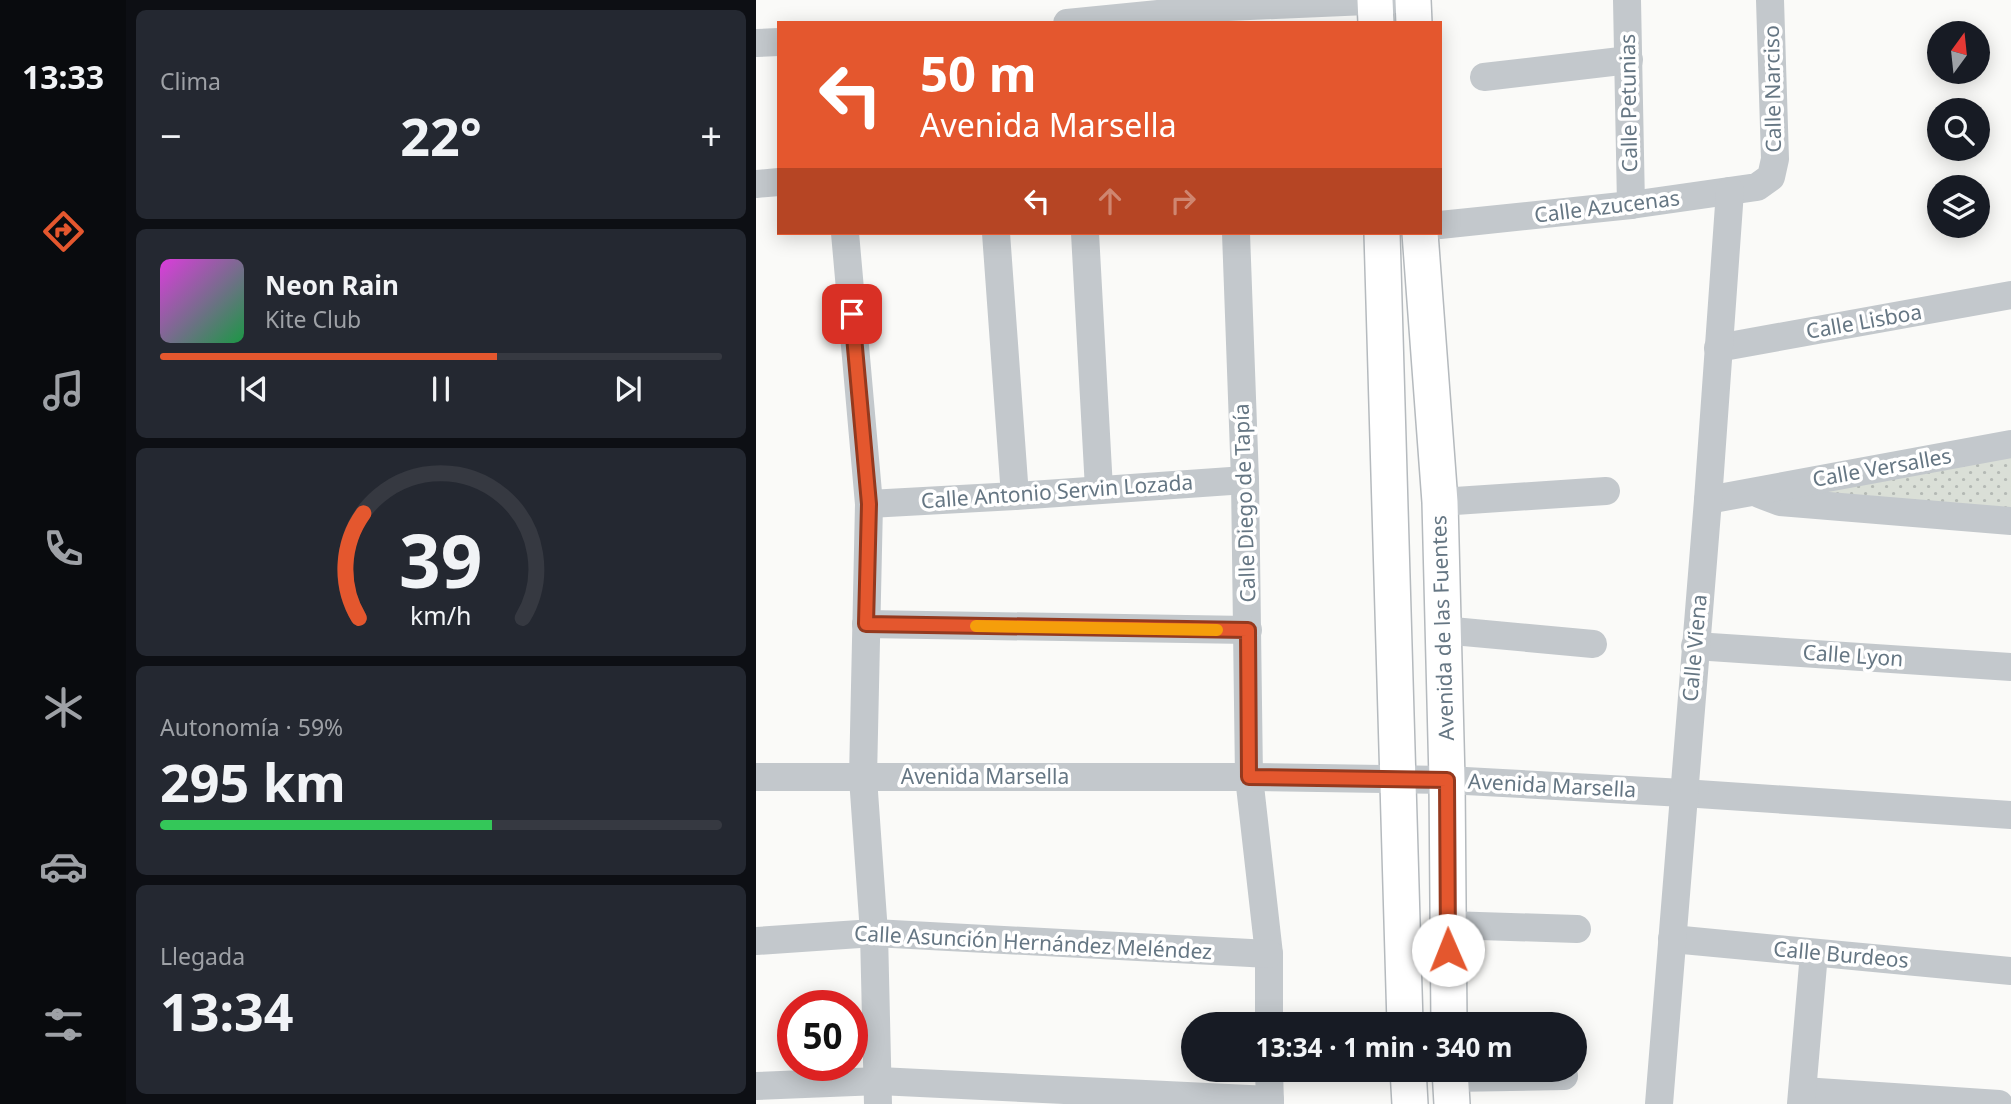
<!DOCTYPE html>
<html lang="es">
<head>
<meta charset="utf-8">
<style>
	body { margin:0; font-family:"Noto Sans",sans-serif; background:#242831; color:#f1f3f6; height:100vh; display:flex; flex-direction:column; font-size:26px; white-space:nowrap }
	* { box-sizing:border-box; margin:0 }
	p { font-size:23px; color:#9ea1a6 }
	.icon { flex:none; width:38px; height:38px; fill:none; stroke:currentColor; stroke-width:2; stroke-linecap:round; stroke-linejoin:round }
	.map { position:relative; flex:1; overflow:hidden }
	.side { display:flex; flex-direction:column; gap:10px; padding:10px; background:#0d0f14; width:630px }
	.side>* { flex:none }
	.hud { position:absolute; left:21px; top:21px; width:665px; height:214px; border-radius:0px; box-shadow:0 4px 18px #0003; background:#e4572e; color:#fff; overflow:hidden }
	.needle { width:46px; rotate:15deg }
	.controls { position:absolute; left:1171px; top:21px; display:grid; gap:14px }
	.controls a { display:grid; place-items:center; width:63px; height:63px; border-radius:50%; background:#171b24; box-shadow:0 4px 18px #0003; font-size:35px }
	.speed { position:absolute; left:21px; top:990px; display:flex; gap:14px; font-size:35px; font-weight:700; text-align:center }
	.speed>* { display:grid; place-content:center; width:91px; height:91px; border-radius:50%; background:#171b24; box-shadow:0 4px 18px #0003; line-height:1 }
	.speed .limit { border:10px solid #d22; background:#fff; color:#111 }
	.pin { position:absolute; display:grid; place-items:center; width:60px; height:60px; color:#fff; margin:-30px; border-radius:14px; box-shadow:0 4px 10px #0006 }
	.me { position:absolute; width:77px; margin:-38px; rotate:359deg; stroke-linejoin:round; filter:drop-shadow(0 0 5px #0008) }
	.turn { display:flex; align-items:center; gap:24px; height:147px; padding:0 28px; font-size:32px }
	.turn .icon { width:91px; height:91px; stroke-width:2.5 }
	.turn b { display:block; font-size:49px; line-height:60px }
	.lanes { display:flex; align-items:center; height:66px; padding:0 28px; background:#0003; justify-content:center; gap:35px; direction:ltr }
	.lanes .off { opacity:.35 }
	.big { font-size:52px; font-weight:700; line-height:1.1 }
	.side .tile { flex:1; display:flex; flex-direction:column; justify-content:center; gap:10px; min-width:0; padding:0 24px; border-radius:10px; background:#242831 }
	.side .dial { align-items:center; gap:0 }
	.dial svg { height:182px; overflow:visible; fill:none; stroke:#363941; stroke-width:7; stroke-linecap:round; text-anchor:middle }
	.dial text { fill:#f1f3f6; stroke:none }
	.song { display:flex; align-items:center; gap:21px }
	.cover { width:84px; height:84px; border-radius:10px; background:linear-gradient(135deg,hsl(300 70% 55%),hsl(140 70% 35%)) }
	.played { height:7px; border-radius:4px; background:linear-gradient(90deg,#e4572e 60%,#363941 60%) }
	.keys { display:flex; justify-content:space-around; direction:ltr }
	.heat { display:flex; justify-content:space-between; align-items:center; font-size:38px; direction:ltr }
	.charge { height:10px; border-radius:5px; background:linear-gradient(90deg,#34c759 59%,#363941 0) }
	.trip { position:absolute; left:425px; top:1012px; width:406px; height:70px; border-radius:35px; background:#171b24; box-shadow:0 4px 18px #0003; font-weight:700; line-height:70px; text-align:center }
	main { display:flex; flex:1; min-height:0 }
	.dock { display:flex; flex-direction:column; width:126px; justify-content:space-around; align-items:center; background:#090b0e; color:#9ea1a6 }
	.dock .icon { width:49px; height:49px }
	.dock .current { color:#e4572e }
	.dock b { font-size:32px; color:#f1f3f6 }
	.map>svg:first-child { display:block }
	.park { fill:url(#park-dots) }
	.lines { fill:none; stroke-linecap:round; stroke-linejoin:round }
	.major-casing { stroke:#b5babe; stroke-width:38 }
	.minor { stroke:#c3c8cc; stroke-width:28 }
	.major { stroke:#fff; stroke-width:35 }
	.route-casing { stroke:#94391e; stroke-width:18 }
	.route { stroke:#e4572e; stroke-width:12 }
	.slow { stroke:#f59e0b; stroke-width:12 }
	.labels { text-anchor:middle; stroke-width:7; stroke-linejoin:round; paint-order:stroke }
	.street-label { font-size:21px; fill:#657683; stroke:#fff }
</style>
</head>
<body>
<main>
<nav class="dock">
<b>13:33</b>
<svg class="icon current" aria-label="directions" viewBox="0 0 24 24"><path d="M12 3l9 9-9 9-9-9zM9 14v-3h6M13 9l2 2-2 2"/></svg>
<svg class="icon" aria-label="music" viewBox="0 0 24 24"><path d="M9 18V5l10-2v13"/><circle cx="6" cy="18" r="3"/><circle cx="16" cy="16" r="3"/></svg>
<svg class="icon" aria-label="phone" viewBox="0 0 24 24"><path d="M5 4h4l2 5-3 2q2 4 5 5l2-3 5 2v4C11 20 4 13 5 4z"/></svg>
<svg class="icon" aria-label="climate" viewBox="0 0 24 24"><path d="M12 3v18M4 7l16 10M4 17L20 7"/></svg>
<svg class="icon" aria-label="car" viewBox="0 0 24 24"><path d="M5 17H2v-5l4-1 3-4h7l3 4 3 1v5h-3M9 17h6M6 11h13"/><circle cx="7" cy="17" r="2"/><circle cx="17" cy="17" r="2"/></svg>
<svg class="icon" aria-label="filters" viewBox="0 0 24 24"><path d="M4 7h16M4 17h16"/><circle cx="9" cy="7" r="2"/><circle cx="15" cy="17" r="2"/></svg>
</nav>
<section class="side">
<div class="tile"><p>Clima</p>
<div class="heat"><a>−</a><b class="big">22°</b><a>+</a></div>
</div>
<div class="tile">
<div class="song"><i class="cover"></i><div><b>Neon Rain</b><p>Kite Club</p></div></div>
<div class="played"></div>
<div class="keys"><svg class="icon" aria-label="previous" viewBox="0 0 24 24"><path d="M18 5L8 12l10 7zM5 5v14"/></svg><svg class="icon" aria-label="pause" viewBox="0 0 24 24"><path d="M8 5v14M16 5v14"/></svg><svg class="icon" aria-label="next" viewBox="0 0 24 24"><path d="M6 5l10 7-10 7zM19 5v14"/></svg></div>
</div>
<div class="tile dial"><svg viewBox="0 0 100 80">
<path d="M14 69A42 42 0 1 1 86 69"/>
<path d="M14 69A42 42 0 0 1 16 23" stroke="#e4572e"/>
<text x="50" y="56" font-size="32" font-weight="700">39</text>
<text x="50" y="72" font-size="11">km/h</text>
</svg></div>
<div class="tile"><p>Autonomía · 59%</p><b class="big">295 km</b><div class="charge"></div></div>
<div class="tile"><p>Llegada</p><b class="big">13:34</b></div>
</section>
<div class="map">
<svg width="1255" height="1104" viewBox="0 0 1255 1104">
	<defs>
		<pattern id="park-dots" width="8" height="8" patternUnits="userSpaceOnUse" patternTransform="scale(1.75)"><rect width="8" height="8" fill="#dadfd7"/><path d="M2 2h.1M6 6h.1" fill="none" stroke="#b4b9b4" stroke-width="1.8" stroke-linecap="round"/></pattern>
	</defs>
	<rect width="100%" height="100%" fill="#fafaf8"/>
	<path class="park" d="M1255,451v60l-228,-18z"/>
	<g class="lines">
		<g class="major-casing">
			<g id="major">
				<path d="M619,0l1,23"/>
				<path d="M657,0l1,23"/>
				<path d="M626,233l23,791"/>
				<path d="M664,233l20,269 7,278 2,244"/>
				<path d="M652,1069l2,35"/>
				<path d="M694,1069l2,35"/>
			</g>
		</g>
		<g class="minor">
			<path d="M871,0l4,205"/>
			<path d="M311,23l161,-16 162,-7"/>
			<path d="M0,43l23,-1"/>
			<path d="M728,77l145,-17"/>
			<path d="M0,184l23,-2"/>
			<path d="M684,225l191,-20 126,-18 14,-10 4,-18 -5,-159"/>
			<path d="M89,233l24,271 -6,274 11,155 4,171"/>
			<path d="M240,233l19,263"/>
			<path d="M329,233l14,256"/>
			<path d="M480,233l9,247 4,297 20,177v70"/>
			<path d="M962,348l293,-53"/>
			<path d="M1003,494l21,8 231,19"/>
			<path d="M952,500l303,-56"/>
			<path d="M684,502l166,-11"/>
			<path d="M113,504l146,-8 230,-16"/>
			<path d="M110,624l382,6"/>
			<path d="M686,630l151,14"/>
			<path d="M939,646l316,21"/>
			<path d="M0,777h493l198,3 236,13 328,22"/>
			<path d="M692,925l129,4"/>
			<path d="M916,939l339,32"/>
			<path d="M0,941l118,-8 395,21"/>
			<path d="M513,1069l1,35"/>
			<path d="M695,1078l113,-2"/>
			<path d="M0,1086l123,-5 391,19"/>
			<path d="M1047,1091l196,13"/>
			<path d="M903,1104l49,-604 22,-309"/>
			<path d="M1045,1104l13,-151"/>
		</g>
		<use href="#major" class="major"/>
	</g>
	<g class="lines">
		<g class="route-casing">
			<path id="route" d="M96,314l17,190 -3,120 382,6 1,147 198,3 1,170"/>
		</g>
		<use href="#route" class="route"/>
		<path class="slow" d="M220,626l241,4"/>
	</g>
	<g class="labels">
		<g class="street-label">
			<text transform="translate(1017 89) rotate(-91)" y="7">Calle Narciso</text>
			<text transform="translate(873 103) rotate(-91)" y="7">Calle Petunias</text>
			<text transform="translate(851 207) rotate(-7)" y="7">Calle Azucenas</text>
			<text transform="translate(1108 322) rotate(-10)" y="7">Calle Lisboa</text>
			<text transform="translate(1126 468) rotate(-10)" y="7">Calle Versalles</text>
			<text transform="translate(301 492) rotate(-4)" y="7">Calle Antonio Servin Lozada</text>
			<text transform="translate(489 503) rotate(-92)" y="7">Calle Diego de Tapía</text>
			<text transform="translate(687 628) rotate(-92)" y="7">Avenida de las Fuentes</text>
			<text transform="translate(939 648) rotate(-85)" y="7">Calle Viena</text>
			<text transform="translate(1097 656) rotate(4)" y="7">Calle Lyon</text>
			<text x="229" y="784">Avenida Marsella</text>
			<text transform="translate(796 786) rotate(3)" y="7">Avenida Marsella</text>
			<text transform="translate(277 943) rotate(3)" y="7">Calle Asunción Hernández Meléndez</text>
			<text transform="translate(1085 955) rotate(5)" y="7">Calle Burdeos</text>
		</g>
	</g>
</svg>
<div class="controls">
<a><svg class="needle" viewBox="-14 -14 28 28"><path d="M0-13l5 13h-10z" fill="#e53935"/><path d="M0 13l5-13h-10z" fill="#9ea1a6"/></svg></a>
<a><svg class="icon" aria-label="search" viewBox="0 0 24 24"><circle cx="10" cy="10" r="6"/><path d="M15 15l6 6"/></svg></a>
<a><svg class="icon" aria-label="layers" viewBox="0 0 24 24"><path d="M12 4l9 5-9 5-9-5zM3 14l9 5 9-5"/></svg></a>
</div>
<div class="speed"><div class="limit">50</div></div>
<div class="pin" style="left:96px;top:314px;background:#d93025"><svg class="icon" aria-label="arrive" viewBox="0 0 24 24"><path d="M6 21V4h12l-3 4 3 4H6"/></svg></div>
<svg class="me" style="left:692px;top:950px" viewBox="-20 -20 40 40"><circle r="19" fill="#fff"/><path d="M0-13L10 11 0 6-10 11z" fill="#e4572e"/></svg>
<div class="trip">13:34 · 1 min · 340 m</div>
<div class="hud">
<div class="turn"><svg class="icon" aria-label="left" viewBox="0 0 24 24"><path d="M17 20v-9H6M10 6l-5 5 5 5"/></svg><div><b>50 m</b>Avenida Marsella</div></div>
<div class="lanes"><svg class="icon" aria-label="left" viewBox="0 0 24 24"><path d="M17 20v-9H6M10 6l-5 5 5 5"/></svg><svg class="icon off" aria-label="ahead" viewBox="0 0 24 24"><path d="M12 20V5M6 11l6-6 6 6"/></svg><svg class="icon off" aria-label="right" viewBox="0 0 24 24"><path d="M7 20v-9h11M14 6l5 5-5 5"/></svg></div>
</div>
</div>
</main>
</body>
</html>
